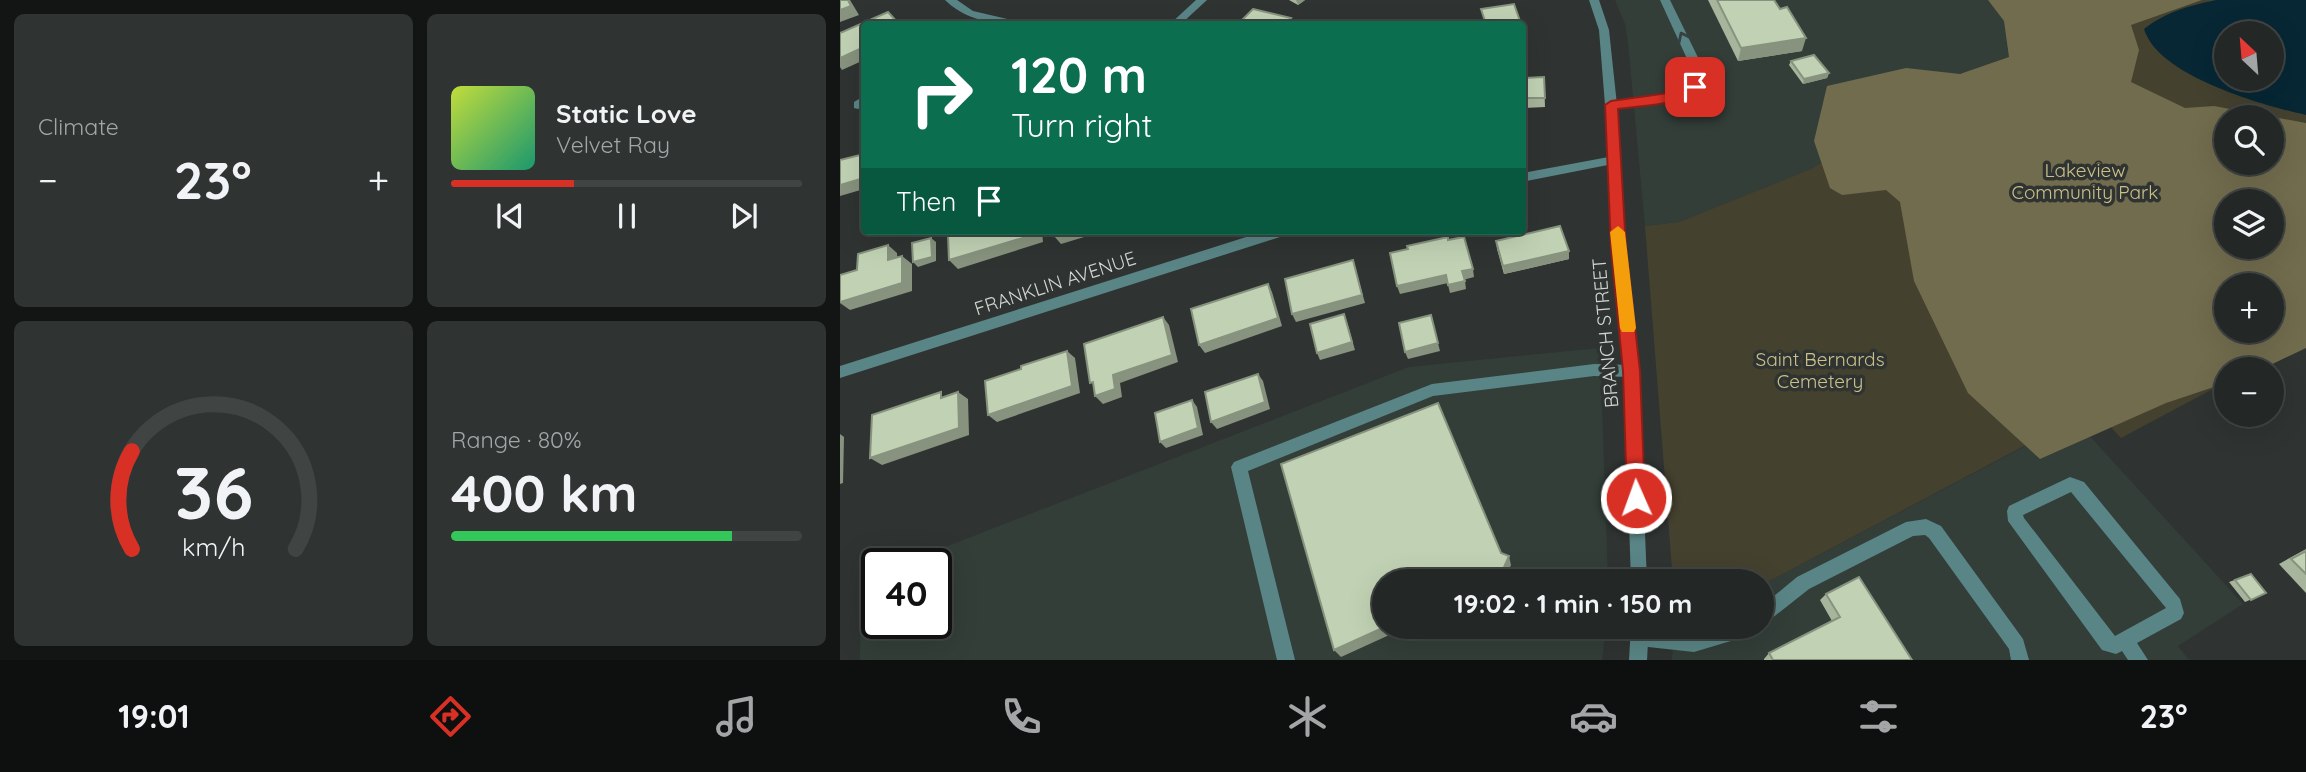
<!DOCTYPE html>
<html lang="en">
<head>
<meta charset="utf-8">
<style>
	body { margin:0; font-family:Quicksand,sans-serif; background:#2f3332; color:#f1f3f6; height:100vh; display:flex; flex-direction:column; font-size:26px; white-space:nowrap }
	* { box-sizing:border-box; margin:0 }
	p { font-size:23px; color:#a3a5a7 }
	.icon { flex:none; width:38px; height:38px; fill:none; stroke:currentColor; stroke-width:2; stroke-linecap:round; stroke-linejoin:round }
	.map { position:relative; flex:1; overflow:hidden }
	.side { display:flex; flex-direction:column; gap:14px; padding:14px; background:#131515; width:840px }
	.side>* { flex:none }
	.guide { position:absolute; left:21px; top:21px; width:665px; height:214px; border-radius:7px; box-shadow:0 7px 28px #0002,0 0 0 2px #404443; background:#0b6e4f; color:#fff; overflow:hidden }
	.needle { width:46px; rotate:334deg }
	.buttons { position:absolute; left:1374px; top:21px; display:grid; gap:14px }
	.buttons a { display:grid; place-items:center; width:70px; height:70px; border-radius:50%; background:#232726; box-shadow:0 7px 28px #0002,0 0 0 2px #404443; font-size:35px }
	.speed { position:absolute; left:21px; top:548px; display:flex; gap:14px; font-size:35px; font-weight:700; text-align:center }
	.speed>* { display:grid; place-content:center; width:91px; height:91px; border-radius:50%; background:#232726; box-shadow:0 7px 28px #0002,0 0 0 2px #404443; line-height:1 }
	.speed .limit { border:4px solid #111; border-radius:10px; background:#fff; color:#111 }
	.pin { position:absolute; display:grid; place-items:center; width:60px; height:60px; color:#fff; margin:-30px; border-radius:14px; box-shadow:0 4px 10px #0006 }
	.me { position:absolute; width:77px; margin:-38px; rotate:358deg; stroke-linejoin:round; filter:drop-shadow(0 0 5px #0008) }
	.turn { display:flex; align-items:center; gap:24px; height:147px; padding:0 35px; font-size:32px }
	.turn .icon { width:91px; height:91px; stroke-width:2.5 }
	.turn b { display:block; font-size:49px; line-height:60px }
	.then { display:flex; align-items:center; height:66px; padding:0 35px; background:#0003; gap:14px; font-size:26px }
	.big { font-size:52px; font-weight:700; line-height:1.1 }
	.side .tile { flex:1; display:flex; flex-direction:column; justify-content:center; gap:10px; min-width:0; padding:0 24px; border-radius:10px; background:#2f3332 }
	.side .dial { align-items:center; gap:0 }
	.dial svg { height:182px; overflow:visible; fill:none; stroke:#404443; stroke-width:7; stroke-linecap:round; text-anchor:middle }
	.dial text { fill:#f1f3f6; stroke:none }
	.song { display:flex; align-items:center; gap:21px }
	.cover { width:84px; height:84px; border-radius:10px; background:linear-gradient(135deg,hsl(70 70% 55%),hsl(160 70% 35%)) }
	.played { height:7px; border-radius:4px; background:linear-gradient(90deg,#d93025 35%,#404443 35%) }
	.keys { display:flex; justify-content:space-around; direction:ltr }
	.heat { display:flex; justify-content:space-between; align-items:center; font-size:38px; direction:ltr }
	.charge { height:10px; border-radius:5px; background:linear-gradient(90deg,#34c759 80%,#404443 0) }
	.side .tiles { flex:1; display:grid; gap:14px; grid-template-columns:repeat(2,1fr) }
	.trip { position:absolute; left:532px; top:569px; width:402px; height:70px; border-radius:35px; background:#232726; box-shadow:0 7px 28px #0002,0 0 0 2px #404443; font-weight:700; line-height:70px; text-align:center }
	.tabs { display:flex; height:112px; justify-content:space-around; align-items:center; background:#0e100f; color:#a3a5a7 }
	.tabs .icon { width:49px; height:49px }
	.tabs .current { color:#d93025 }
	.tabs b { font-size:32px; color:#f1f3f6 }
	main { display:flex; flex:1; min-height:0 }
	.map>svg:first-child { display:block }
	.built { fill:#333e39 }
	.green { fill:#45412f; fill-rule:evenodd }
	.forest { fill:#726c4e; fill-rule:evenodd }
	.water { fill:#072735; fill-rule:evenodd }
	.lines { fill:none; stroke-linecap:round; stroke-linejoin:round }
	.service { fill:#5a8586; fill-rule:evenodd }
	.minor { fill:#5a8586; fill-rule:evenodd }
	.tertiary { fill:#5a8586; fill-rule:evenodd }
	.wall { fill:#a6b59b }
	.shaded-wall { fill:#87937e }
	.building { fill:#c1d2b4; stroke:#87937e; stroke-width:2 }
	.oneway { stroke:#35403f }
	.route { fill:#d93025; stroke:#8d1f18; stroke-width:2 }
	.slow { fill:#f59e0b }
	.labels { text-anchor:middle; stroke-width:7; stroke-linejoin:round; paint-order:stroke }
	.park-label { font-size:19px; fill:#ccc189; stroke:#2f3432 }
	.street-label { font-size:19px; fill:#d3d6d4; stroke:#2f3432 }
</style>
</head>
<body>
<main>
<section class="side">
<div class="tiles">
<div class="tile"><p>Climate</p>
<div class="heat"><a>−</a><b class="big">23°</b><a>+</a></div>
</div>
<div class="tile">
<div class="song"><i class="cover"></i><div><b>Static Love</b><p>Velvet Ray</p></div></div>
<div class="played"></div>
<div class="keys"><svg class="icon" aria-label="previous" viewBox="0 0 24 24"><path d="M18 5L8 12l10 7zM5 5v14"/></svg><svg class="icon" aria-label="pause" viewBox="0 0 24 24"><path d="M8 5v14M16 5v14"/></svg><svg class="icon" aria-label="next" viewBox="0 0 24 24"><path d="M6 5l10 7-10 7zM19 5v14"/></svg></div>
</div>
<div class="tile dial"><svg viewBox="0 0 100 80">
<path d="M14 69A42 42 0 1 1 86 69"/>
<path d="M14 69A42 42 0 0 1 14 26" stroke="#d93025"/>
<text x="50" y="56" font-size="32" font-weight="700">36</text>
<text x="50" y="72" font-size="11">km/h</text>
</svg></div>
<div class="tile"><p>Range · 80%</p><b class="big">400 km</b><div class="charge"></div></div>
</div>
</section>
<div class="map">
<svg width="1466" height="660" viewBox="0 0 1466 660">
	<rect width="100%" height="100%" fill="#2f3432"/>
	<g class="built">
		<path d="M775,0h373l16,21 5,36 -136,74 -62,38 -132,53 -34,4 -17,-184 -3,-18z"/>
		<path d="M760,348l8,233h-224v45l222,1 -4,33h-742l1,-79 16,-7v49h59v-59l-32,-1 505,-196z"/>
		<path d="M1235,420l168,184 -65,42 11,14h-517l2,-33 88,-1v-41z"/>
	</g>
	<path class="green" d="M1148,0h318v339l-80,30v13l-105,56 -27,-29 -332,176v-4h-89l-28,-355 34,-4 132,-53 62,-38 136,-74 -5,-36zM1386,33h46v46h-46zM1386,117h46v46h-46zM1386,201h46v46h-46zM1386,285h46v46h-46z"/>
	<path class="forest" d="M1148,0h214l-71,25 8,25 -8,32 54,26 29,-2 92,17v225l-44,21h-36v14l-60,20 -126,56 -72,-66 -54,-112 -14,-79 -14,-12 -44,5 -12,-7 -16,-47 13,-55 79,-18 54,6 49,-17 -5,-36zM1386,117h46v46h-46zM1386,201h46v46h-46zM1386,285h46v46h-46z"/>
	<path class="water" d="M1376,0h90v115c-44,-10 -148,-39 -162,-86 22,-17 44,-23 72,-29zM1386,33h46v46h-46z"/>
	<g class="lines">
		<g class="service">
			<path d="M820,0h10l36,74 -7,16 -17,9 -75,9 -2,-3 6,-4 65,-9 14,-7 4,-11z"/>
			<path d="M754,364l38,1 5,2 2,4 -2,4 -5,2 -38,-1 -161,20 -185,75 47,189h-18l-46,-193 3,-5 198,-78z"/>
			<path d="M1230,477l14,5 96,117 4,14 -3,6 -44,24 11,17h-20l-6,-9 -6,3 -14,-4 -94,-129 -1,-10 2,-5zM1231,492l95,116 -51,28 -91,-118 -1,-3z"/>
			<path d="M1086,519l15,7 82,113 6,21h-18l-2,-11 -80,-111 -4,-3 -12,1 -104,53 -47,37v-20l35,-29 109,-55z"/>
			<path d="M880,626h39l-2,6 -6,3 -57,17 -55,-6 -6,-3 -3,-6 3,-6 6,-3 55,6z"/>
		</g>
		<g class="minor">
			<path d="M105,0h12l16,11 43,10 5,3c-26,2 -57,-5 -76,-24z"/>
			<path d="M356,0h11l-26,24h-11z"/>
			<path d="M24,96v10l-6,3 -4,-1v-6z"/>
			<path d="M774,156l6,4 -2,3 -96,19v-9z"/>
			<path d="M425,231h22l-1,4 -446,143v-12z"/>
		</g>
		<g class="tertiary">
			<path d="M749,0h10l10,30 8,75 9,143 11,95 10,238h-16l-8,-238 -11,-95 -7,-143 -6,-75z"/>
			<path d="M791,626h18l-2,34h-18z"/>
		</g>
	</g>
	<g class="wall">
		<path d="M449,0h16l-7,5z"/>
		<path d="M868,0h66l28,51 -64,10z"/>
		<path d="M951,61l38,12 -2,5 -24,6 -14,-19z"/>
		<path d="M704,77l1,30 -23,1v-30z"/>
		<path d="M656,241l73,18 -65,15 -7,-25z"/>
		<path d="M1466,549v44l-27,-29z"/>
		<path d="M1411,574l15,19 -21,9 -16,-20z"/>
		<path d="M986,594l86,66h-148v-1l5,-6 63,-32 -12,-21z"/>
	</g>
	<g class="shaded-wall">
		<path d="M8,0h2l9,15 -19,7v-12z"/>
		<path d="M456,0h9l-7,5z"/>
		<path d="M451,18l2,6h-8z"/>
		<path d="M966,38l-4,13 -64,10 3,-13z"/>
		<path d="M682,39h4v9l-4,1z"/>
		<path d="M24,47v13l-22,10 -2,-3v-9z"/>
		<path d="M989,73l-2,5 -24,6 1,-5z"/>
		<path d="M24,178v11l-24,7v-11z"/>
		<path d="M196,231h6l1,11 -85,27 -9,-9z"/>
		<path d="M230,231h34l-43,13 -7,-8z"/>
		<path d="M91,238l5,4v19l-18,6 -5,-5z"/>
		<path d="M48,245l9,8 1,16 -10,-9z"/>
		<path d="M729,251v8l-65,15 -1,-8z"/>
		<path d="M62,256l10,8v27l-62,19 -10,-7v-1z"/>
		<path d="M513,260l12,43 -69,19 -4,-8z"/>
		<path d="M633,269l1,8 -11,3 -1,-9z"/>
		<path d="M606,275l2,8 -48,11 -3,-8z"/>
		<path d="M625,281l1,8 -16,4 -2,-8z"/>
		<path d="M428,284l4,8 10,34 -77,27 -6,-8z"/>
		<path d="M504,314l3,8 8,28 -35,10 -3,-7z"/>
		<path d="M323,317l6,8 9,37 -58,21 2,14 -19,7 -8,-8z"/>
		<path d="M598,343l2,8 -32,8 -3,-7z"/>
		<path d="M227,351l8,7 5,35 -83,29 -9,-7z"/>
		<path d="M418,374l5,7 7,28 -53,20 -6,-7z"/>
		<path d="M118,392l10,7 1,36 -87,30 -12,-7z"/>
		<path d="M352,400l5,7 6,28 -37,13 -6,-6z"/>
		<path d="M0,434l4,3 -1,46 -3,1z"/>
		<path d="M669,556l2,9 -7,16h-6z"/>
		<path d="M547,626h22l-68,31 -7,-7z"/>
	</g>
	<g class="building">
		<path d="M0,0h8l3,6 -11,4z"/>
		<path d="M877,0h57l6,9 7,-2 19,31 -65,10z"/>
		<path d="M674,4l7,20h-35l-5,-15z"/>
		<path d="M413,9l38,9 -6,6h-47z"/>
		<path d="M48,12l11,12h-35v23l-24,11v-25z"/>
		<path d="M682,29l4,10h-4z"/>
		<path d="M974,55l15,18 -25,6 -13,-18z"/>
		<path d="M704,77l1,21h-23v-20z"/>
		<path d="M24,154v24l-24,7v-25z"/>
		<path d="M720,226l9,25 -66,15 -7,-25z"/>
		<path d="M124,231h72v3l-87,26 -1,-24z"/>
		<path d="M213,231h17l-16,5z"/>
		<path d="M608,237v3l16,-3 9,32 -11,2 3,10 -17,4 -2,-10 -49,11 -7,-33 18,-4 -1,-3z"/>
		<path d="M91,238l1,19 -19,5 -1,-19z"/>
		<path d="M48,245v15l14,-4v27l-62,19v-27l17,-5 1,-16z"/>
		<path d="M513,260l9,35 -70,19 -7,-35z"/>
		<path d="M428,284l10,34 -79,27 -8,-36z"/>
		<path d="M504,314l8,28 -35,11 -7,-29z"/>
		<path d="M591,315l7,28 -33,9 -6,-29z"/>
		<path d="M323,317l9,38 -59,20 2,14 -20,7 -2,-14 -3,1 -6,-39z"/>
		<path d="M227,351l5,35 -84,29 -3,-34 36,-12v-3z"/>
		<path d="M418,374l7,28 -54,20 -6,-30z"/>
		<path d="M101,392v6l17,-6 1,36 -89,30 2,-43z"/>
		<path d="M352,400l6,28 -38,14 -5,-29z"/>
		<path d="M598,403l63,150 8,3 -11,25h-114v45h3l-53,24 -53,-186z"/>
		<path d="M1466,551v23l-15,-15z"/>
		<path d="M1411,574l15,19 -15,7 -16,-20z"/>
		<path d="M1019,577l53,83h-139l-4,-7 71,-36 -14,-23z"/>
	</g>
	<defs><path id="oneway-chevron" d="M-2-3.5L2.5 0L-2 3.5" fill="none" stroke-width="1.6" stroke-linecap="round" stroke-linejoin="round" transform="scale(1.75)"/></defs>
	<use class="oneway" href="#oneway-chevron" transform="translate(843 37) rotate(-116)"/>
	<path class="route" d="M855,82l7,5c-19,19 -58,18 -84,22l8,139 14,123 5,127 -2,6 -7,3 -6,-3 -3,-6 -4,-127 -12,-123 -6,-143 6,-4 64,-9z"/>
	<path class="slow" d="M778,226l7,6 11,96 -2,4h-12l-2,-4 -10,-96z"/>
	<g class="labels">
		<g class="park-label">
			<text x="1245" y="177">Lakeview<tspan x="1245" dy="22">Community Park</tspan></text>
			<text x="980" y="366">Saint Bernards<tspan x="980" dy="22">Cemetery</tspan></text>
		</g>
		<g class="street-label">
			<text transform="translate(215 283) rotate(-18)" y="7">FRANKLIN AVENUE</text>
			<text transform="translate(765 333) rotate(-95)" y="7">BRANCH STREET</text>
		</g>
	</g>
</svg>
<div class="buttons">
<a><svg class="needle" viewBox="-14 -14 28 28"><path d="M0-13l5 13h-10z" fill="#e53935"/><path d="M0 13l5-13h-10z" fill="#a3a5a7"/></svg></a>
<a><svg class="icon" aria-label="search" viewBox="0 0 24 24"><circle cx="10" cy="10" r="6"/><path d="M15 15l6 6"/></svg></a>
<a><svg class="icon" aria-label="layers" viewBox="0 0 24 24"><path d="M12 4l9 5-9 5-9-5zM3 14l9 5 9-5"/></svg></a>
<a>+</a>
<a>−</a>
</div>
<div class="speed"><div class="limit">40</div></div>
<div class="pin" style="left:855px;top:87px;background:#d93025"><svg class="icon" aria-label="arrive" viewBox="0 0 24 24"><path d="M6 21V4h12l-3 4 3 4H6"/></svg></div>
<svg class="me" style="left:796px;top:498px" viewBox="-20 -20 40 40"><circle r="17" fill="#d93025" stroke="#fff" stroke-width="3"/><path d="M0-11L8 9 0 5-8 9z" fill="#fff"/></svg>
<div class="trip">19:02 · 1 min · 150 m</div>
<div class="guide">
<div class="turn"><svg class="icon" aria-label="right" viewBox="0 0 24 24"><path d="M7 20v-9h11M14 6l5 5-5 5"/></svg><div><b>120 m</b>Turn right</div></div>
<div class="then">Then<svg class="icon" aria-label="arrive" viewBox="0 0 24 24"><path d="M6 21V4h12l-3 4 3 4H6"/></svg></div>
</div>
</div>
</main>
<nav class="tabs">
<b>19:01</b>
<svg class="icon current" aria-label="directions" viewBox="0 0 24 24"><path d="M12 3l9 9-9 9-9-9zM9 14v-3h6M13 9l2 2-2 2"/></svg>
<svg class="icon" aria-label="music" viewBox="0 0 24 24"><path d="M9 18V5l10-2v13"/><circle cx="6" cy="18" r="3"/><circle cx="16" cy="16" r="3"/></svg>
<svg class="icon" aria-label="phone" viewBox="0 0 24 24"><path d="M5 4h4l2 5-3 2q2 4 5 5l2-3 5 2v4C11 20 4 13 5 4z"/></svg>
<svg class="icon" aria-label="climate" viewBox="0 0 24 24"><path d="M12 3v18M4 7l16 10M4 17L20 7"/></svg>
<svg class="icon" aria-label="car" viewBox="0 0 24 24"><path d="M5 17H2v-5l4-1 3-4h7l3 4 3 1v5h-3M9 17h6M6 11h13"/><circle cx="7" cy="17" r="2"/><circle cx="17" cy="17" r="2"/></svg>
<svg class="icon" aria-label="filters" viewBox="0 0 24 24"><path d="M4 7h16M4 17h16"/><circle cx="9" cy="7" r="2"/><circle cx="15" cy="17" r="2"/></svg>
<b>23°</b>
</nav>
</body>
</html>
